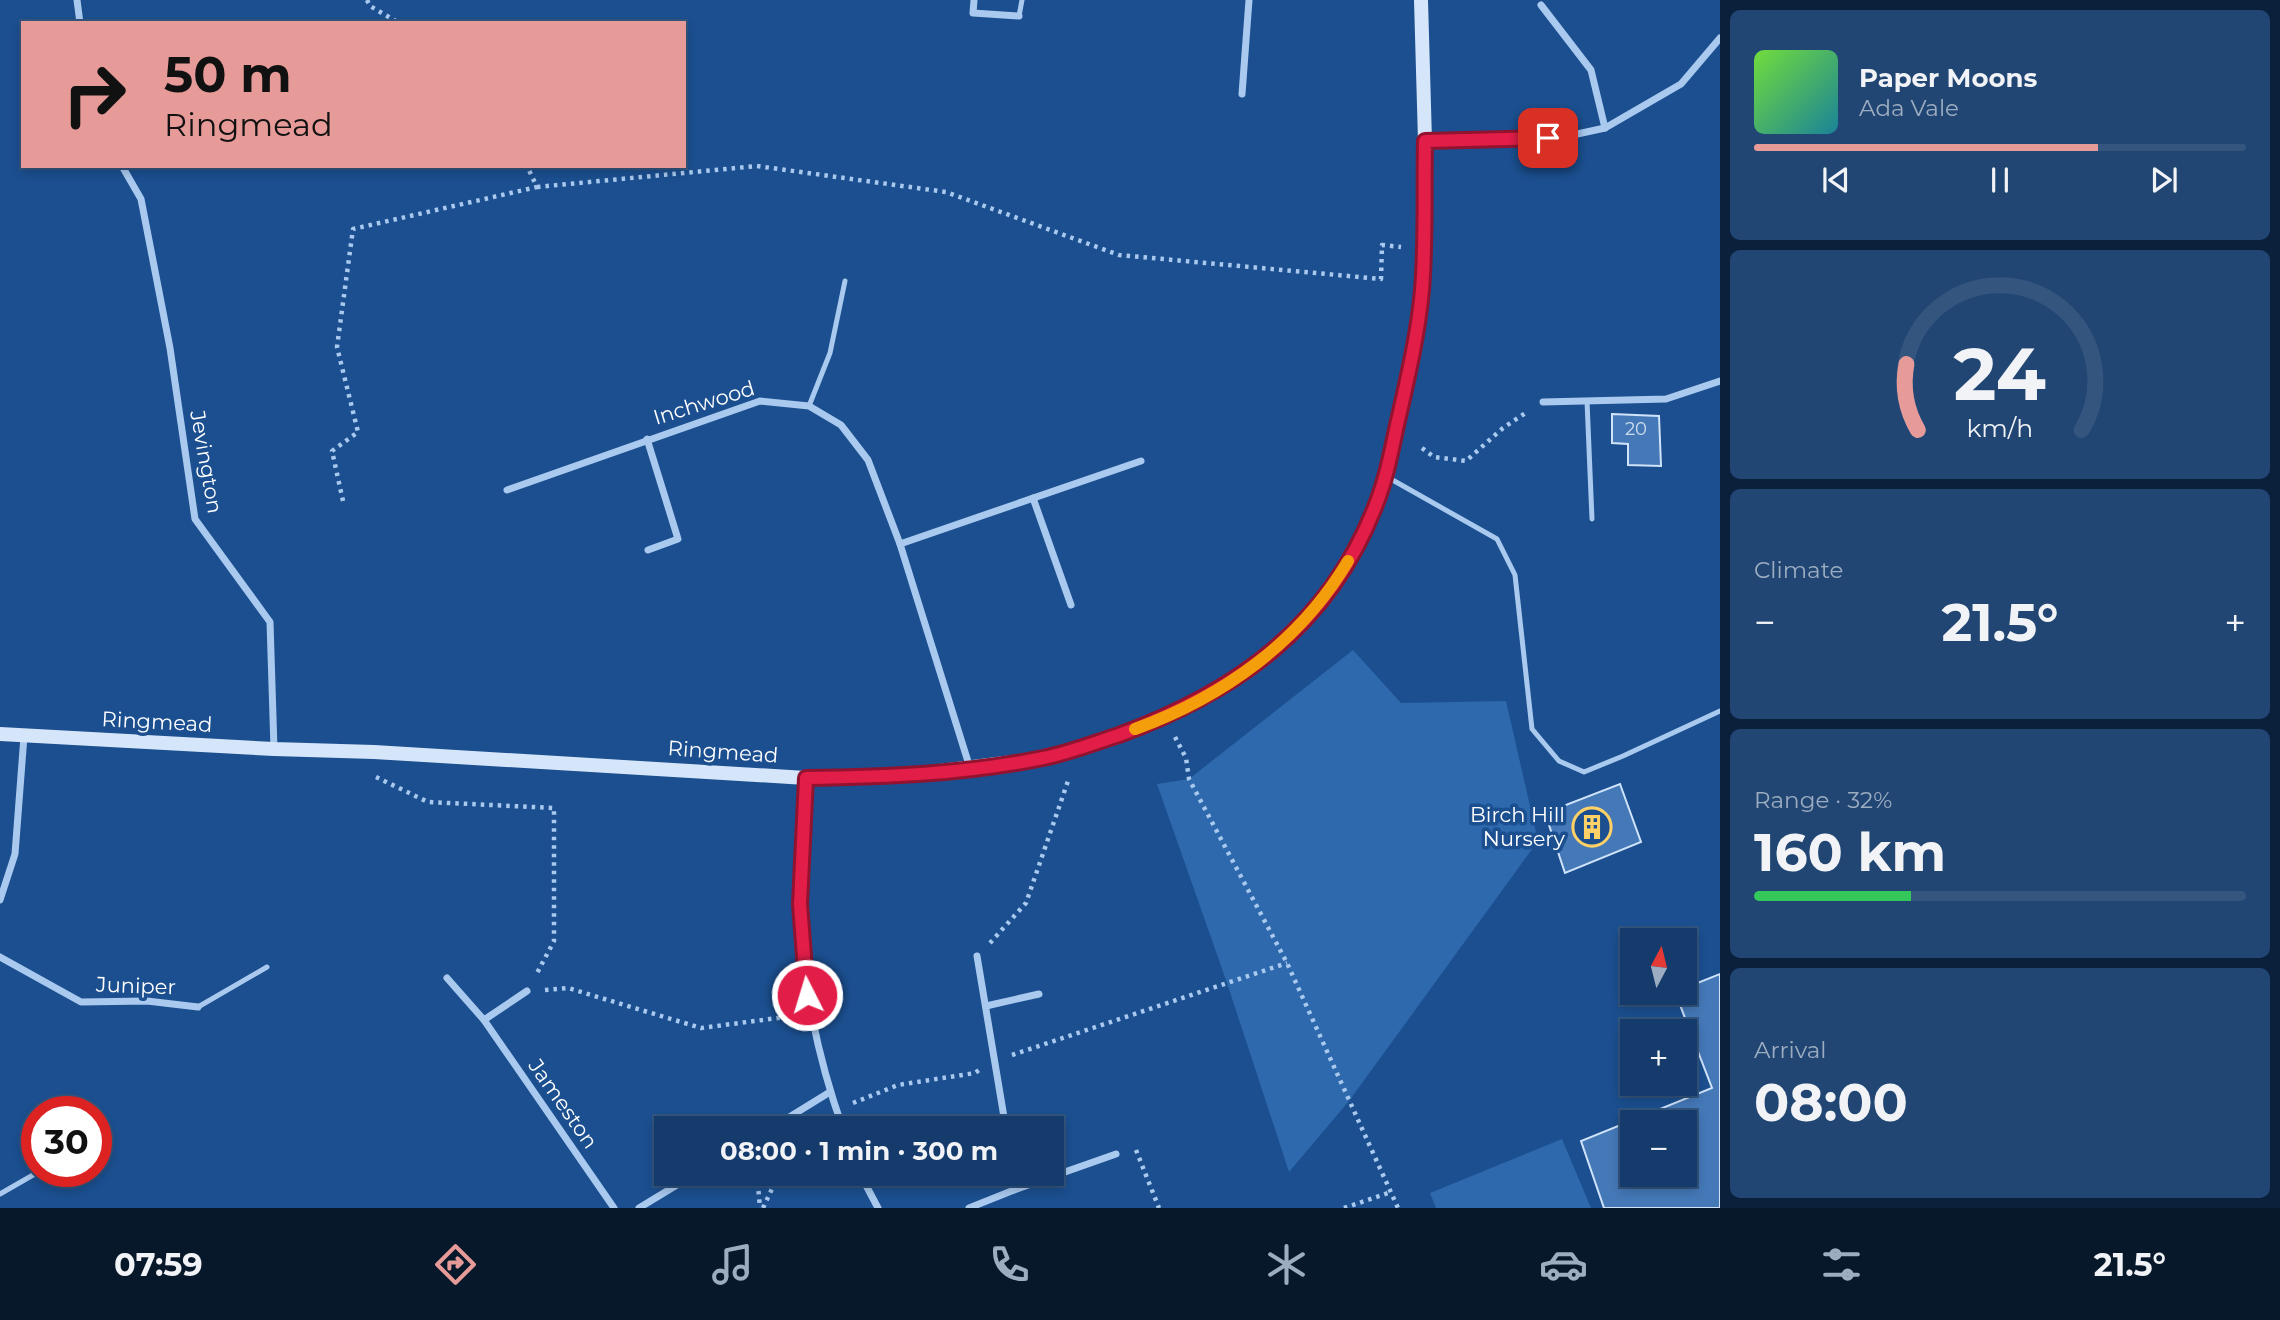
<!DOCTYPE html>
<html lang="en">
<head>
<meta charset="utf-8">
<style>
	body { margin:0; font-family:Montserrat,sans-serif; background:#214673; color:#f1f3f6; height:100vh; display:flex; flex-direction:column; font-size:26px; white-space:nowrap }
	* { box-sizing:border-box; margin:0 }
	p { font-size:23px; color:#9dadc1 }
	.icon { flex:none; width:38px; height:38px; fill:none; stroke:currentColor; stroke-width:2; stroke-linecap:round; stroke-linejoin:round }
	.map { position:relative; flex:1; overflow:hidden }
	.details { display:flex; flex-direction:column; gap:10px; padding:10px; background:#0b203b; width:560px }
	.details>* { flex:none }
	.guide { position:absolute; left:21px; top:21px; width:665px; height:147px; border-radius:0px; box-shadow:0 4px 10px #0003,0 0 0 2px #33557e; background:#e69b98; color:#111; overflow:hidden }
	.needle { width:46px; rotate:7deg }
	.fabs { position:absolute; left:1620px; top:928px; display:grid; gap:14px }
	.fabs a { display:grid; place-items:center; width:77px; height:77px; border-radius:0px; background:#143b6b; box-shadow:0 4px 10px #0003,0 0 0 2px #33557e; font-size:35px }
	.speed { position:absolute; left:21px; top:1096px; display:flex; gap:14px; font-size:35px; font-weight:700; text-align:center }
	.speed>* { display:grid; place-content:center; width:91px; height:91px; border-radius:50%; background:#143b6b; box-shadow:0 4px 10px #0003,0 0 0 2px #33557e; line-height:1 }
	.speed .limit { border:10px solid #d22; background:#fff; color:#111 }
	.pin { position:absolute; display:grid; place-items:center; width:60px; height:60px; color:#fff; margin:-30px; border-radius:14px; box-shadow:0 4px 10px #0006 }
	.me { position:absolute; width:77px; margin:-38px; rotate:355deg; stroke-linejoin:round; filter:drop-shadow(0 0 5px #0008) }
	.turn { display:flex; align-items:center; gap:24px; height:147px; padding:0 28px; font-size:32px }
	.turn .icon { width:91px; height:91px; stroke-width:2.5 }
	.turn b { display:block; font-size:49px; line-height:60px }
	.big { font-size:52px; font-weight:700; line-height:1.1 }
	.details .widget { flex:1; display:flex; flex-direction:column; justify-content:center; gap:10px; min-width:0; padding:0 24px; border-radius:10px; background:#214673 }
	.details .dial { align-items:center; gap:0 }
	.dial svg { height:182px; overflow:visible; fill:none; stroke:#33557e; stroke-width:7; stroke-linecap:round; text-anchor:middle }
	.dial text { fill:#f1f3f6; stroke:none }
	.song { display:flex; align-items:center; gap:21px }
	.cover { width:84px; height:84px; border-radius:10px; background:linear-gradient(135deg,hsl(100 70% 55%),hsl(190 70% 35%)) }
	.played { height:7px; border-radius:4px; background:linear-gradient(90deg,#e69b98 70%,#33557e 70%) }
	.keys { display:flex; justify-content:space-around; direction:ltr }
	.heat { display:flex; justify-content:space-between; align-items:center; font-size:38px; direction:ltr }
	.charge { height:10px; border-radius:5px; background:linear-gradient(90deg,#34c759 32%,#33557e 0) }
	.trip { position:absolute; left:654px; top:1116px; width:410px; height:70px; border-radius:0px; background:#143b6b; box-shadow:0 4px 10px #0003,0 0 0 2px #33557e; font-weight:700; line-height:70px; text-align:center }
	.dock { display:flex; height:112px; justify-content:space-around; align-items:center; background:#08182b; color:#9dadc1 }
	.dock .icon { width:49px; height:49px }
	.dock .on { color:#e69b98 }
	.dock b { font-size:32px; color:#f1f3f6 }
	main { display:flex; flex:1; min-height:0 }
	.map>svg:first-child { display:block }
	.green { fill:#2e69ad }
	.building { fill:#4478b7; stroke:#cfe3fa; stroke-width:2; fill-rule:evenodd }
	.lines { fill:none; stroke-linecap:round; stroke-linejoin:round }
	.path { stroke:#a9c9ee; stroke-width:4.5; stroke-dasharray:3.5 5; stroke-linecap:butt }
	.lane { stroke:#a9c9ee; stroke-width:5 }
	.street { stroke:#a9c9ee; stroke-width:7 }
	.secondary { stroke:#d6e6fa; stroke-width:14 }
	.route-casing { stroke:#92132f; stroke-width:18 }
	.route { stroke:#e11d48; stroke-width:12 }
	.slow { stroke:#f59e0b; stroke-width:12 }
	.labels { text-anchor:middle; stroke-width:7; stroke-linejoin:round; paint-order:stroke }
	.number-label { font-size:18px; fill:#d0dded }
	.street-label { font-size:21px; fill:#fff; stroke:#1b4f8f }
	.poi-label { font-size:21px; fill:#fff; stroke:#1b4f8f; text-anchor:end }
</style>
</head>
<body>
<main>
<div class="map">
<svg width="1720" height="1208" viewBox="0 0 1720 1208">
	<rect width="100%" height="100%" fill="#1b4f8f"/>
	<g class="green">
		<path d="M1353,650l48,53 105,-2 32,140 -189,260 -60,71 -62,-189 -70,-199 32,-5z"/>
		<path d="M1562,1139l29,69h-155l-6,-15z"/>
	</g>
	<g class="building">
		<path d="M1612,414l47,2 2,50 -33,-1v-21l-16,-1z"/>
		<path d="M1620,784l21,58 -76,31 -20,-60z"/>
		<path d="M1720,974v234h-116l-23,-67 131,-53 -37,-96h10v-4zM1633,1122h52v52h-52z"/>
	</g>
	<g class="lines">
		<g class="path">
			<path d="M367,0l3,6 29,17"/>
			<path d="M537,187l220,-21 189,26 173,63 262,24 1,-34 19,2"/>
			<path d="M1422,448l12,9 32,4 37,-33 24,-16"/>
			<path d="M343,501l-11,-50 26,-19 -21,-85 16,-118 184,-42 -10,-21"/>
			<path d="M1175,737l11,21 3,21 98,184 111,245"/>
			<path d="M376,777l52,25 126,6v133l-18,34"/>
			<path d="M990,943l36,-40 42,-122"/>
			<path d="M545,990l23,-2 133,40 92,-12"/>
			<path d="M1012,1055l275,-92"/>
			<path d="M853,1103l45,-18 77,-12 4,-3"/>
			<path d="M1136,1150l23,58"/>
			<path d="M757,1174l3,34"/>
			<path d="M763,1208l15,-32 3,-2"/>
			<path d="M1344,1208l47,-16"/>
		</g>
		<g class="lane">
			<path d="M1019,16l3,-16"/>
			<path d="M1587,401l5,118"/>
			<path d="M809,406l21,-53 15,-72"/>
			<path d="M1389,478l108,61 18,36 17,154 27,32 25,11 39,-16 97,-45"/>
			<path d="M198,1007l69,-40"/>
			<path d="M0,1194l40,-23"/>
		</g>
		<g class="street">
			<path d="M77,0l3,23"/>
			<path d="M974,0l-1,13 46,3"/>
			<path d="M1541,5l50,65 14,58"/>
			<path d="M1242,94l7,-94"/>
			<path d="M1425,141l143,-5 37,-8 76,-44 39,-46"/>
			<path d="M122,166l19,33 29,149 25,171 75,103 4,127"/>
			<path d="M1543,402l123,-3 54,-18"/>
			<path d="M647,439l31,100 -30,11"/>
			<path d="M507,490l253,-89 49,5 32,19 27,35 32,84 70,224"/>
			<path d="M1033,498l38,107"/>
			<path d="M900,544l241,-83"/>
			<path d="M806,778c-2,41 -6,83 -6,124 0,74 18,157 43,227"/>
			<path d="M0,900l15,-46 9,-118"/>
			<path d="M977,956l29,173"/>
			<path d="M0,957l81,45 66,-1 51,6"/>
			<path d="M447,978l37,42 130,188"/>
			<path d="M986,1006l53,-12"/>
			<path d="M484,1020l43,-29"/>
			<path d="M770,1129l60,-37"/>
			<path d="M860,1174l18,34"/>
			<path d="M1012,1174l2,16"/>
			<path d="M639,1208l56,-34"/>
			<path d="M969,1208l45,-18 102,-36"/>
		</g>
		<path class="secondary" d="M0,734l274,15 100,3 432,26 94,-2 144,-18 47,-13 73,-27 30,-15 69,-44 25,-21 25,-26 19,-24 20,-33 23,-46 11,-33 23,-102 13,-84 3,-149 -4,-141"/>
	</g>
	<g class="lines">
		<g class="route-casing">
			<path id="route" d="M807,995l-7,-91 6,-126c79,-1 159,-4 237,-20 26,-5 51,-15 76,-23 117,-43 209,-108 256,-228 11,-27 16,-54 22,-82 10,-44 21,-90 25,-135 4,-49 2,-100 3,-149l123,-3"/>
		</g>
		<use href="#route" class="route"/>
		<path class="slow" d="M1135,729c88,-32 165,-87 213,-168"/>
	</g>
	<defs>
		<g id="building-ring" transform="scale(2.0125)"><circle r="9.5" fill="#1b4f8f" stroke="#ffd166" stroke-width="1.5"/><path d="M-4-6H4V6H1V3H-1V6H-4ZM-2.5-4.3h1.7v1.8h-1.7ZM.8-4.3h1.7v1.8H.8ZM-2.5-1h1.7V.8h-1.7ZM.8-1h1.7V.8H.8Z" fill="#ffd166"/></g>
	</defs>
	<g fill-rule="evenodd">
		<use href="#building-ring" x="1592" y="827"/>
	</g>
	<g class="labels">
		<g class="number-label">
			<text x="1636" y="435">20</text>
		</g>
		<g class="street-label">
			<text transform="translate(704 403) rotate(-17)" y="7">Inchwood</text>
			<text transform="translate(206 462) rotate(80)" y="7">Jevington</text>
			<text transform="translate(157 722) rotate(3)" y="7">Ringmead</text>
			<text transform="translate(723 752) rotate(4)" y="7">Ringmead</text>
			<text transform="translate(136 986) rotate(2)" y="7">Juniper</text>
			<text transform="translate(563 1104) rotate(55)" y="7">Jameston</text>
		</g>
		<g class="poi-label">
			<text x="1565" y="822">Birch Hill<tspan x="1565" dy="24">Nursery</tspan></text>
		</g>
	</g>
</svg>
<div class="fabs">
<a><svg class="needle" viewBox="-14 -14 28 28"><path d="M0-13l5 13h-10z" fill="#e53935"/><path d="M0 13l5-13h-10z" fill="#9dadc1"/></svg></a>
<a>+</a>
<a>−</a>
</div>
<div class="speed"><div class="limit">30</div></div>
<div class="pin" style="left:1548px;top:138px;background:#d93025"><svg class="icon" aria-label="arrive" viewBox="0 0 24 24"><path d="M6 21V4h12l-3 4 3 4H6"/></svg></div>
<svg class="me" style="left:807px;top:995px" viewBox="-20 -20 40 40"><circle r="17" fill="#e11d48" stroke="#fff" stroke-width="3"/><path d="M0-11L8 9 0 5-8 9z" fill="#fff"/></svg>
<div class="trip">08:00 · 1 min · 300 m</div>
<div class="guide">
<div class="turn"><svg class="icon" aria-label="right" viewBox="0 0 24 24"><path d="M7 20v-9h11M14 6l5 5-5 5"/></svg><div><b>50 m</b>Ringmead</div></div>
</div>
</div>
<section class="details">
<div class="widget">
<div class="song"><i class="cover"></i><div><b>Paper Moons</b><p>Ada Vale</p></div></div>
<div class="played"></div>
<div class="keys"><svg class="icon" aria-label="previous" viewBox="0 0 24 24"><path d="M18 5L8 12l10 7zM5 5v14"/></svg><svg class="icon" aria-label="pause" viewBox="0 0 24 24"><path d="M8 5v14M16 5v14"/></svg><svg class="icon" aria-label="next" viewBox="0 0 24 24"><path d="M6 5l10 7-10 7zM19 5v14"/></svg></div>
</div>
<div class="widget dial"><svg viewBox="0 0 100 80">
<path d="M14 69A42 42 0 1 1 86 69"/>
<path d="M14 69A42 42 0 0 1 9 40" stroke="#e69b98"/>
<text x="50" y="56" font-size="32" font-weight="700">24</text>
<text x="50" y="72" font-size="11">km/h</text>
</svg></div>
<div class="widget"><p>Climate</p>
<div class="heat"><a>−</a><b class="big">21.5°</b><a>+</a></div>
</div>
<div class="widget"><p>Range · 32%</p><b class="big">160 km</b><div class="charge"></div></div>
<div class="widget"><p>Arrival</p><b class="big">08:00</b></div>
</section>
</main>
<nav class="dock">
<b>07:59</b>
<svg class="icon on" aria-label="directions" viewBox="0 0 24 24"><path d="M12 3l9 9-9 9-9-9zM9 14v-3h6M13 9l2 2-2 2"/></svg>
<svg class="icon" aria-label="music" viewBox="0 0 24 24"><path d="M9 18V5l10-2v13"/><circle cx="6" cy="18" r="3"/><circle cx="16" cy="16" r="3"/></svg>
<svg class="icon" aria-label="phone" viewBox="0 0 24 24"><path d="M5 4h4l2 5-3 2q2 4 5 5l2-3 5 2v4C11 20 4 13 5 4z"/></svg>
<svg class="icon" aria-label="climate" viewBox="0 0 24 24"><path d="M12 3v18M4 7l16 10M4 17L20 7"/></svg>
<svg class="icon" aria-label="car" viewBox="0 0 24 24"><path d="M5 17H2v-5l4-1 3-4h7l3 4 3 1v5h-3M9 17h6M6 11h13"/><circle cx="7" cy="17" r="2"/><circle cx="17" cy="17" r="2"/></svg>
<svg class="icon" aria-label="filters" viewBox="0 0 24 24"><path d="M4 7h16M4 17h16"/><circle cx="9" cy="7" r="2"/><circle cx="15" cy="17" r="2"/></svg>
<b>21.5°</b>
</nav>
</body>
</html>
